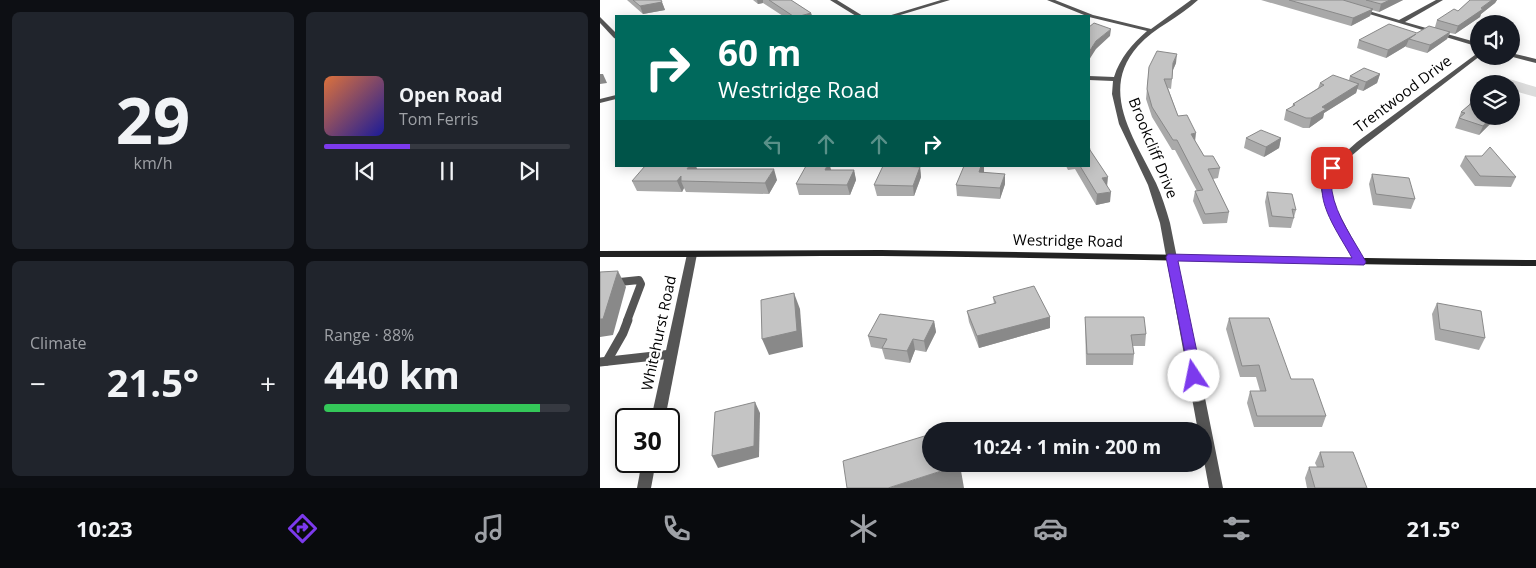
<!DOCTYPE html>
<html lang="en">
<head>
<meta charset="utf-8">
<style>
	body { margin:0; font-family:"Open Sans",sans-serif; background:#20242c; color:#f1f3f6; height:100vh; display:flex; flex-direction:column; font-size:19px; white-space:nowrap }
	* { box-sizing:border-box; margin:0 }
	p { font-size:16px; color:#9ea1a6 }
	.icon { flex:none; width:28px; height:28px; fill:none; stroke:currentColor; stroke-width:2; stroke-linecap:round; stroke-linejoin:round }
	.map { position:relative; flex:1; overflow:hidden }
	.details { display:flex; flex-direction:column; gap:12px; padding:12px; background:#0d0f14; width:600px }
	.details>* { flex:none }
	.hud { position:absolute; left:15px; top:15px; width:475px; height:152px; border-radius:0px; box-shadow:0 2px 12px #0003; background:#00695c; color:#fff; overflow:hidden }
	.buttons { position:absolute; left:870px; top:15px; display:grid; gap:10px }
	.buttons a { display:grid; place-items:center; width:50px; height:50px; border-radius:50%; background:#171b24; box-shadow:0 2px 12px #0003; font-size:25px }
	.speed { position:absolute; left:15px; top:408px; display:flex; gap:10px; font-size:25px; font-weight:700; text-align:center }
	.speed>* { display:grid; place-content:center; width:65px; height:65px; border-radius:50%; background:#171b24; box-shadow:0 2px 12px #0003; line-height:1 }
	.speed .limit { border:2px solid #111; border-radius:8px; background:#fff; color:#111 }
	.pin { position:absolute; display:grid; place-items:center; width:42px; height:42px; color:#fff; margin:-21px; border-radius:10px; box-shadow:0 2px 8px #0006 }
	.me { position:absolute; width:55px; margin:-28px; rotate:349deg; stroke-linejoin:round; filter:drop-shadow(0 0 4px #0008) }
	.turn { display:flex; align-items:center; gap:18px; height:105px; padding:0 20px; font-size:22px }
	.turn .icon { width:65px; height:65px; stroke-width:2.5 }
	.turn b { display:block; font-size:35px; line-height:42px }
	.lanes { display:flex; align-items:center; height:48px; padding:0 20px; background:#0003; justify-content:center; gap:25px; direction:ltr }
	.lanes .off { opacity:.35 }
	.big { font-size:38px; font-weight:700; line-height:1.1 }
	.details .tile { flex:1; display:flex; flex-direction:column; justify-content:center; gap:8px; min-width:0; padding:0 18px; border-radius:8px; background:#20242c }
	.details .dial { align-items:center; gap:0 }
	.dial b { font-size:65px; line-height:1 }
	.song { display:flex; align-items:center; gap:15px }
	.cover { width:60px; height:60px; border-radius:8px; background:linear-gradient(135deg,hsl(20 70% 55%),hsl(240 70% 35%)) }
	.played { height:5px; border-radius:2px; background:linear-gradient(90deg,#7c3aed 35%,#363941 35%) }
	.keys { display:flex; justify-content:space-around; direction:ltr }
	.heat { display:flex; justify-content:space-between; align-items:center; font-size:28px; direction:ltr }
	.charge { height:8px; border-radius:4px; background:linear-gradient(90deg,#34c759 88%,#363941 0) }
	.details .tiles { flex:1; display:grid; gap:12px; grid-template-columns:repeat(2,1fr) }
	.trip { position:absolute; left:322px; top:422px; width:290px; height:50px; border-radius:25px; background:#171b24; box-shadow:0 2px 12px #0003; font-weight:700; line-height:50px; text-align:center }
	.tabs { display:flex; height:80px; justify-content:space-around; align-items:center; background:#090b0e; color:#9ea1a6 }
	.tabs .icon { width:35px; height:35px }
	.tabs .on { color:#7c3aed }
	.tabs b { font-size:22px; color:#f1f3f6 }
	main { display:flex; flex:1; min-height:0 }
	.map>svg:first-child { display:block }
	.green { fill:#dcdcdc }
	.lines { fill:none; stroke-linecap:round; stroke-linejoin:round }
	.lane-far1 { stroke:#555; stroke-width:8 }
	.lane { stroke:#555; stroke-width:9 }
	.street { fill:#555; fill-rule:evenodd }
	.secondary { fill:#222; fill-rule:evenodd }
	.wall { fill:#a9a9a9 }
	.shaded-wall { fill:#898989 }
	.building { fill:#c4c4c4; stroke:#898989 }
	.route { fill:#7c3aed; stroke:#51269a }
	.labels { text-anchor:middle; stroke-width:4.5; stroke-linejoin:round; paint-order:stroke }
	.street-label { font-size:15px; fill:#000; stroke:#fff }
</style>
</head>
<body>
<main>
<section class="details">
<div class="tiles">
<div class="tile dial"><b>29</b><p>km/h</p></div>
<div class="tile">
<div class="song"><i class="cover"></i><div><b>Open Road</b><p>Tom Ferris</p></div></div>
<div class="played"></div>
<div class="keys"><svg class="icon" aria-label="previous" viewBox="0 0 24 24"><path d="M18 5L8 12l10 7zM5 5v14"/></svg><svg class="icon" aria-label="pause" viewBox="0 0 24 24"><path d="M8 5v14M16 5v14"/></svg><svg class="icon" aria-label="next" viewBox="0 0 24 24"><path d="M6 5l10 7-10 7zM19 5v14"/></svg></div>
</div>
<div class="tile"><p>Climate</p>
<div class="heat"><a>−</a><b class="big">21.5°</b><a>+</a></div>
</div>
<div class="tile"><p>Range · 88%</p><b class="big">440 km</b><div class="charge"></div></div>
</div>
</section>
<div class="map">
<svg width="936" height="488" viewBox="0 0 936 488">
	<rect width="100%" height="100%" fill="#fff"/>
	<path class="green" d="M887,76l19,2 30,9v10l-25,-7v-6h-15l-13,-6z"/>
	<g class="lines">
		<path class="lane-far1" d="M0,284l39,-4 2,4 -14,37"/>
		<g class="lane">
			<path d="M7,361l16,-28 5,-13"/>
			<path d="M0,362l72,-8"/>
		</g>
		<g class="street">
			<path d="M230,0h7l26,16h-7z"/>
			<path d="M341,0h9l-53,16h-9z"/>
			<path d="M447,0h8l38,15 58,14 40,-29h7c-19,18 -43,27 -60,46 -40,45 -3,93 18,137 6,13 10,26 14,40l53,265h-14l-5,-27v-30h-6l-38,-208 -12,-38 -29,-61 -7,-30 1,-13 -24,-1v-4l25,1c6,-19 18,-33 33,-46l-58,-14z"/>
			<path d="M836,0h7l-38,22 74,21v4l-123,-37 3,-2 40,12z"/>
			<path d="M0,17l16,16v6l-2,-1 -14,-15z"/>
			<path d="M879,52v4h1l-117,90 -27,23 -5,10v11l6,20 28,52 -5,3 -4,-1 -29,-54 -6,-20 2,-11 5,-11 29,-26z"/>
			<path d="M911,53l25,6v4l-27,-7h2z"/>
			<path d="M16,95v4l-16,4v-4z"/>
			<path d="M92,251l5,3 -32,165h-14l36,-165z"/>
			<path d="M42,461h14l-5,27h-14z"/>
		</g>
		<path class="secondary" d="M281,250c218,3 437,8 655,10v6c-218,-1 -436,-8 -654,-10 -94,0 -188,1 -282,1v-6z"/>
	</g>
	<g class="wall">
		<path d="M27,0h34l4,10 -22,4z"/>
		<path d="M153,0h38l20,13 1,3h-29l-20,-13 -5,1z"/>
		<path d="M661,0h142l-24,12 -7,-2 -2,6 -19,10z"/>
		<path d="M870,0h27l-2,3 -14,11 -1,3 -25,17 -5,-1 -3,6 -20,14 -21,-6v-1l-20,12 -29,-10 2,-8 58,-7 18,-6 2,-7 21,-9z"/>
		<path d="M576,63l-3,7 -2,19 -3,-1 10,28 17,25 9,15 16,12 -2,10 -5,1 16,33 -2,11 -24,1 -10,-23 2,-10h2l-22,-41h-3l-20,-33 -6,-18 3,-32z"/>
		<path d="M780,74l-3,9 -14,8 -6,-2 -1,4 -32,20 -1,5 -14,10h-6l-19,-8 2,-10 6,-3 1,-3 25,-16 2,-5 29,-3 1,-4z"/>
		<path d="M879,91v25h15l-4,8 -11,11 -24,-7 6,-16 8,-7 4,-9z"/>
		<path d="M646,138h35l-2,10 -15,9 -20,-9z"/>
		<path d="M490,150l17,36 3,16 -14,3 -21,-36 -7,1 -2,-4h23z"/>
		<path d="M865,156l51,21 -5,10 -36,-1 -15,-20z"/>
		<path d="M300,167h20l1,10 -7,19h-37l-3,-11z"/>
		<path d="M97,169l80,11 -8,14 -83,-2 -2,-4 -2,4 -45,-1 -5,-10z"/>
		<path d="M231,170h23l2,10 -6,15h-51l-3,-11z"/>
		<path d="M384,172v1l21,11 -5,15 -43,-3 -1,-11z"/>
		<path d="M772,174l43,25 -4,10 -38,-4 -4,-21z"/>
		<path d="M667,192l29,18 -5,18 -22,-1 -4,-25z"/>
		<path d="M393,297l57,20v11l-71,20 -10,-26 -2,-11 27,-7z"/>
		<path d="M837,303l48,35 -6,12 -44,-10 -3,-26z"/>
		<path d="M485,317l61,17 -1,12h-12l1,8 -1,11h-47z"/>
		<path d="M629,318l62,61 35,37 -4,11h-68l-7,-24 3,-12h10l-4,-14h-16l-14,-48z"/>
		<path d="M334,321l2,11 -10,20 -11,-2 -5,13 -25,-4 -3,-10 -11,-2 -3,-11z"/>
		<path d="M720,452l47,36h-60l-2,-10 4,-11h8l-2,-4z"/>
	</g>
	<g class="shaded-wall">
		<path d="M157,0h6v3l-5,1z"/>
		<path d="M790,0h13l-24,12 2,-8z"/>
		<path d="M892,0h5l-2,3 -14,11 -1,3 -25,17 3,-8z"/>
		<path d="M62,2l3,8 -22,4 -3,-8z"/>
		<path d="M773,9l-3,7 -19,10 2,-8z"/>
		<path d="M211,13l1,3h-12z"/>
		<path d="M511,29l-1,7 -14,13 -7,11v-8l7,-11z"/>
		<path d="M850,32l-3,7 -20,14 3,-8z"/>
		<path d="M816,34l-7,5 -3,7 -20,12 2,-8z"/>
		<path d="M577,54l-1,9 -4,9 1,-9z"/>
		<path d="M0,74h3l4,9 -7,1z"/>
		<path d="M780,74l-3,9 -14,8 3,-9z"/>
		<path d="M759,84l-3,9 -32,20 -1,5 -14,10 2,-10 11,-11z"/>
		<path d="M892,116h2l-4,8 -11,11 4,-9z"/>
		<path d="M596,133l-1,9 -4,-8z"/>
		<path d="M681,138l-2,10 -15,9 2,-10z"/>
		<path d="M89,166h7l2,5 -11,-2z"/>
		<path d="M227,166h3l2,7 -7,-3z"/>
		<path d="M381,166h3v6l-4,11 -1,-11z"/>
		<path d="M320,167l1,10 -7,19 -1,-10z"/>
		<path d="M174,169l3,11 -8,14 -4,-11z"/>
		<path d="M254,170l2,10 -6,15 -3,-10z"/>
		<path d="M405,174v10l-5,15v-11z"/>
		<path d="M81,176v5l3,7 -2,4 -5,-11z"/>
		<path d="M508,177l-1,10 -5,-9z"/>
		<path d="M511,192l-1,10 -14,3 1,-11z"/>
		<path d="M18,271l8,16 -13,48 -13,2v-18z"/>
		<path d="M194,293l6,16 3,38 -34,8 -7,-16z"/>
		<path d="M450,317v11l-71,20 -2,-12z"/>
		<path d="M334,321l2,11 -10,20 -2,-11z"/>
		<path d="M313,339l2,11 -5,13 -3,-12z"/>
		<path d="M155,402l5,11 -1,44 -41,11 -6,-12z"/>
		<path d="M360,465l4,23h-76z"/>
	</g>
	<g class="building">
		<path d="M33,0h28l1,2 -22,4z"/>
		<path d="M169,0h22l20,13 -11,3h-7z"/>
		<path d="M689,0h54l30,9 -20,9z"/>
		<path d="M766,0h24l-9,4z"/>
		<path d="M870,0h22l-11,8 2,1 -25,17 -21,-6 17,-11 4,2z"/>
		<path d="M494,23l17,6 -15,12 -7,11v-25z"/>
		<path d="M789,24l28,9 12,-7 21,6 -20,13 -21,-6 7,-5 -28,16 -29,-10z"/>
		<path d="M557,51l20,3 -4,9 -1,16h-8l14,37 9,-1 9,18 -5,1 13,22h9l7,12 -12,1 21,43 -24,2 -10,-23 8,-1 -26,-50h-4l-21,-33 -5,-18 2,-22z"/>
		<path d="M764,68l16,6 -14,8 -16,-6z"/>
		<path d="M733,75l26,9 -37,23 4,2 -15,9h-5l-20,-8 9,-5 -2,-1 31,-19 -4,-2z"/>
		<path d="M879,91v25h13l-9,10 -24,-8 6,-5 -4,-1 14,-12 -3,-1 4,-2 -3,-1z"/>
		<path d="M661,130l20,8 -15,9 -20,-9z"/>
		<path d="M489,145l1,5 18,27 -6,1 9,14 -14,2 -17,-28h9z"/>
		<path d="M890,147l26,30 -36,-1 -15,-20h17z"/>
		<path d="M45,166h44l-2,3h87l-9,14 -84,-2v-5l-4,5h-45z"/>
		<path d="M206,166h21l-2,4h29l-7,15 -51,-1z"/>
		<path d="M283,166h16l21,1 -7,19 -39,-1z"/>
		<path d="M364,166h17l-2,6 26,2 -5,14 -44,-3z"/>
		<path d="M772,174l37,4 6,21 -39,-5z"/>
		<path d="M667,192l25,2 4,16 -4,-1 2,9 -22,-2z"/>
		<path d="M18,271l-15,48h-3v-47z"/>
		<path d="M434,286l16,31 -73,19 -10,-25 29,-8 -3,-6z"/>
		<path d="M194,293l3,38 -35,8 -1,-39z"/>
		<path d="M837,303l44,8 4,27 -45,-9z"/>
		<path d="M280,314l54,7 -10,20 -11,-2 -6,12 -25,-3 5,-9 -19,-3z"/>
		<path d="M485,317h59l2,17 -15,1 3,19h-47z"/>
		<path d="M629,318h40l22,61h22l13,37h-69l-7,-25h16l-7,-26 -17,1z"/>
		<path d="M155,402l-1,44 -42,10 3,-44z"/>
		<path d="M348,429l1,2h-9z"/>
		<path d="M331,434v30h28l1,1 -72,23h-41l-4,-27z"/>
		<path d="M720,452h33l14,36h-52l-6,-21h15z"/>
	</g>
	<path class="route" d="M732,165l5,3c-3,7 -6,15 -5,23 4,25 22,49 34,71l-2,3 -186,-4 24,115 -3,3 -5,2 -4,-2 -24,-122 2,-3 184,4c-12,-23 -39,-57 -27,-84 2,-5 2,-7 7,-9z"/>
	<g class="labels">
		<g class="street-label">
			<text transform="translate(803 94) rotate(-37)" y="5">Trentwood Drive</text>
			<text transform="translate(553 148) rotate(68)" y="5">Brookcliff Drive</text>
			<text transform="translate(468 241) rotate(1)" y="5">Westridge Road</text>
			<text transform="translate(59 333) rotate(-78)" y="5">Whitehurst Road</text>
		</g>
	</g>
</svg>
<div class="buttons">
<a><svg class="icon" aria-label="sound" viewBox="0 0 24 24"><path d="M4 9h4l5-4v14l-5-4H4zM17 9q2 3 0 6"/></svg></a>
<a><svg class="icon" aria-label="layers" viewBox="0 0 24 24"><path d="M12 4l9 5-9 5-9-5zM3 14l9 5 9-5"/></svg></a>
</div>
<div class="speed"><div class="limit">30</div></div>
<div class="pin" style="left:732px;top:168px;background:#d93025"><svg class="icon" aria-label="arrive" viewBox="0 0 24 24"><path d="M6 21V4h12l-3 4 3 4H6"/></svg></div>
<svg class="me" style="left:594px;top:376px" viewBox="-20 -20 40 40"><circle r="19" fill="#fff"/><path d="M0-13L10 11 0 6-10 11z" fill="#7c3aed"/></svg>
<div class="trip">10:24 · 1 min · 200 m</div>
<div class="hud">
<div class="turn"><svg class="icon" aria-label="right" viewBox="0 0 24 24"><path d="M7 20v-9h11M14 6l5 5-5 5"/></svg><div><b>60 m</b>Westridge Road</div></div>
<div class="lanes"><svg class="icon off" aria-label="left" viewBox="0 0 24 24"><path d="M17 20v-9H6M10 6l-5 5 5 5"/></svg><svg class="icon off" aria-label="ahead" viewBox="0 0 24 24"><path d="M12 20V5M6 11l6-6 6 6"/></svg><svg class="icon off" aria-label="ahead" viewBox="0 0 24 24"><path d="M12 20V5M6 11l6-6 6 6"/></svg><svg class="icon" aria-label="right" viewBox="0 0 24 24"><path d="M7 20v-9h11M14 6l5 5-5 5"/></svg></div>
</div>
</div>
</main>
<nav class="tabs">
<b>10:23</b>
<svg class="icon on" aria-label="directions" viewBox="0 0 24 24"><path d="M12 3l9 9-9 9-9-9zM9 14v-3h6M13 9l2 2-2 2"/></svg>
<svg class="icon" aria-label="music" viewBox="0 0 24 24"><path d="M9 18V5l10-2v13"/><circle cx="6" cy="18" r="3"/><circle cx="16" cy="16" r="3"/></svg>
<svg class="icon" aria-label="phone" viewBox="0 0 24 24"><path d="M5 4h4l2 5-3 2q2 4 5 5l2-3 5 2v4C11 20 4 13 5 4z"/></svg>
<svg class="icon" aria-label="climate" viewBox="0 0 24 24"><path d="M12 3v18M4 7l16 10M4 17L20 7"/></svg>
<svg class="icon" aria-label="car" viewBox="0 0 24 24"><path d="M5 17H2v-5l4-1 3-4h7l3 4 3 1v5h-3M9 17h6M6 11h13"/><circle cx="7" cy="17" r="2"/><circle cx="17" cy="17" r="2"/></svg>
<svg class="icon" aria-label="filters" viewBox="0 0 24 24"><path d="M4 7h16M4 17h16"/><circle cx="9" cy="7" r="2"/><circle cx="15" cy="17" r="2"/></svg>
<b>21.5°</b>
</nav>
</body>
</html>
